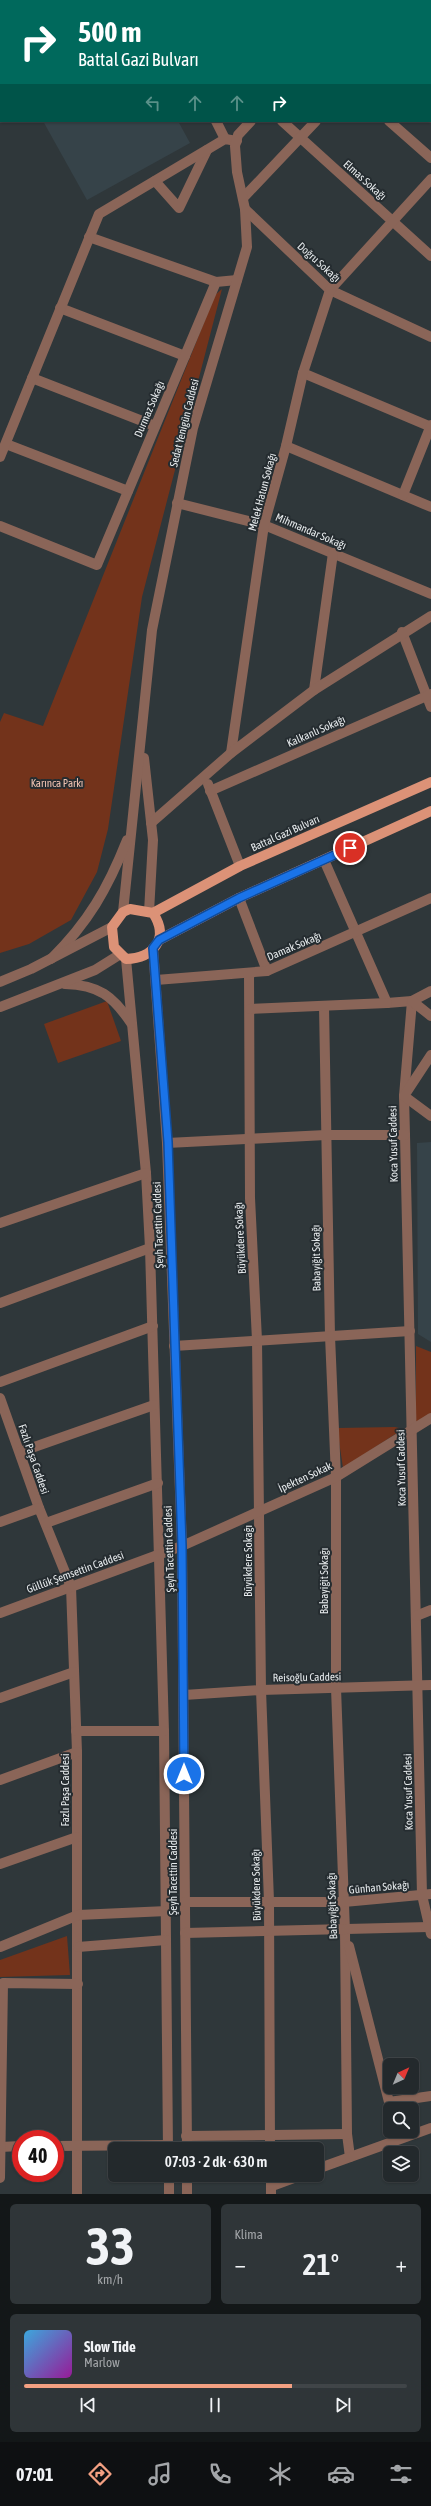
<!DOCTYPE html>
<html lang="tr">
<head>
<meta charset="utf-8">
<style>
	body { margin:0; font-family:"Asap Condensed",sans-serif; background:#2f3538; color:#f1f3f6; height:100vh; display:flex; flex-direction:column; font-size:15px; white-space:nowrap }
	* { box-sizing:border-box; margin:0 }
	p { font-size:13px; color:#a3a6a9 }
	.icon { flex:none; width:22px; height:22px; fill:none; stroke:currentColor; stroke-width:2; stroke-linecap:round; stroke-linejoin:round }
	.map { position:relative; height:2194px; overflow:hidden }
	.details { display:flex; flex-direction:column; gap:10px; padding:10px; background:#131718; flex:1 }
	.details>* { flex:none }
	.banner { position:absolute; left:0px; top:0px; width:431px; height:122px; box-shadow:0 1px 3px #0004,0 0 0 1px #404548; background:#00695c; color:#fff; overflow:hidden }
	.needle { width:26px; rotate:44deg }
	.controls { position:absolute; left:383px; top:2058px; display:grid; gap:8px }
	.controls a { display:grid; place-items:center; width:36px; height:36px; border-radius:6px; background:#23292c; box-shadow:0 1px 3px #0004,0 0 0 1px #404548; font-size:20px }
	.speed { position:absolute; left:12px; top:2130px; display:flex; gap:8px; font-size:20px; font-weight:700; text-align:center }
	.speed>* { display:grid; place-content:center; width:52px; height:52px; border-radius:50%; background:#23292c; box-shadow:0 1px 3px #0004,0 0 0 1px #404548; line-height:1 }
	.speed .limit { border:6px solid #d22; background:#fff; color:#111 }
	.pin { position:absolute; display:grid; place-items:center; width:34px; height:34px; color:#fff; margin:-17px; border:2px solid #fff; border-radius:50%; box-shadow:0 1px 4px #0007 }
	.me { position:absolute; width:44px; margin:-22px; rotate:0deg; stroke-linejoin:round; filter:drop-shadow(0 0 3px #0008) }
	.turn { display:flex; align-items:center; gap:14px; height:84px; padding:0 12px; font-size:18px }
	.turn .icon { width:52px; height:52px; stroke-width:2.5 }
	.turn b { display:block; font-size:28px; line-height:34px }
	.lanes { display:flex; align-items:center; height:38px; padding:0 12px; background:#0003; justify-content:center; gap:20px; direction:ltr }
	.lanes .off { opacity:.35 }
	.big { font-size:30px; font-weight:600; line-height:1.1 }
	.details .tile { flex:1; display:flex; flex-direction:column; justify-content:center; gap:6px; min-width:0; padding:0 14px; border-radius:6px; background:#2f3538 }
	.details .dial { align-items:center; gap:0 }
	.dial b { font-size:52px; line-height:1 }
	.song { display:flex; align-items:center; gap:12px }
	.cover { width:48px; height:48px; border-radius:6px; background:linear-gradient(135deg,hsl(200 70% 55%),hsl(300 70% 35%)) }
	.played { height:4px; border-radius:2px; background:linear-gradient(90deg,#f3a082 70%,#404548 70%) }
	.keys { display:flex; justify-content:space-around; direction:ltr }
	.heat { display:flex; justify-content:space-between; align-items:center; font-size:22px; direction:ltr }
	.details .tiles { flex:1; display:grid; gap:10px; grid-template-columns:1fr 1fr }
	.tile:last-child { grid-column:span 2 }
	.trip { position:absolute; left:108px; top:2142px; width:216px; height:40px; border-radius:6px; background:#23292c; box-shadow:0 1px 3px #0004,0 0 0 1px #404548; font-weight:600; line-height:40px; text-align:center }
	.tabs { display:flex; height:64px; justify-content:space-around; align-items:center; background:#0e1012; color:#a3a6a9 }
	.tabs .icon { width:28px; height:28px }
	.tabs .on { color:#f3a082 }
	.tabs b { font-size:18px; color:#f1f3f6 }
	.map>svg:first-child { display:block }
	.built { fill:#364349 }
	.green { fill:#73331b }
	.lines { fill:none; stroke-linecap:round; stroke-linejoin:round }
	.minor { stroke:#8a6558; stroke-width:10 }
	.major { stroke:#dc9277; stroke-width:10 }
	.route-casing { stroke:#114b97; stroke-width:10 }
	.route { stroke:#1a73e8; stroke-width:7 }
	.labels { text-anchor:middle; stroke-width:4; stroke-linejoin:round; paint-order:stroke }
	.street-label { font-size:11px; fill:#e7ebed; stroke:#252c30 }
	.park-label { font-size:11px; fill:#f1c3b2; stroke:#252c30 }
</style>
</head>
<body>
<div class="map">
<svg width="431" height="2194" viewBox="0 0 431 2194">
	<rect width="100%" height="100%" fill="#2f373a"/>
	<g class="built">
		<path d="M43,121h135l12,22 -103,57z"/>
		<path d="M431,1142v200l-13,-8 -1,-191z"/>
	</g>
	<g class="green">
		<path d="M222,289l-80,308 -34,232 -11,43 -26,48 -42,24 -29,9v-231l4,-9 39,13 172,-431z"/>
		<path d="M107,1001l14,40 -63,22 -14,-39z"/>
		<path d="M416,1346l15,6v65l-15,8z"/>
		<path d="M337,1428l58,-1 4,1 -2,5 -54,35z"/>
		<path d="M67,1936l3,39 -70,2v-17z"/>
	</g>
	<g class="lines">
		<g class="minor">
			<path d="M286,0l2,1"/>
			<path d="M375,1v-1"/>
			<path d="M430,16h1"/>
			<path d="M430,54l1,1"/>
			<path d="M216,121l9,18"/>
			<path d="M282,121l149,135"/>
			<path d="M389,121l42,37"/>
			<path d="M155,181l24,27 28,-58"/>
			<path d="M243,198l73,-77"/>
			<path d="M245,209l85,81 101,47"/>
			<path d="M89,237l127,45"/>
			<path d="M60,308l125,48"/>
			<path d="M303,373l128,54"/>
			<path d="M32,378l123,48"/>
			<path d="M6,444l122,47"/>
			<path d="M286,446l145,61"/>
			<path d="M0,457l99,-243 126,-75 12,2"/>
			<path d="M403,495l28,-70"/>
			<path d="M177,503l87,22 167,69"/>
			<path d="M0,526l97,39 119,-283 21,-2"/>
			<path d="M402,632l29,75"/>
			<path d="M314,690l19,-137"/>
			<path d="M231,753l33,-228 22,-79 17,-73 27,-83 101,-111"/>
			<path d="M144,758l9,82 -4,72"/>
			<path d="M208,784l32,82"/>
			<path d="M210,791l221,-97"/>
			<path d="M151,823l80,-70 83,-63 117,-74"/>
			<path d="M324,860l63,143 25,-2 19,-10"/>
			<path d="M239,898l28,73"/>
			<path d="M123,912l29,-282 41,-202 54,-181 -2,-38 -8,-37 -2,-26 3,-11 13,-14"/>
			<path d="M153,948l14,195 15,403 5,603"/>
			<path d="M51,959c37,-36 57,-71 76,-119"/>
			<path d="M126,959l20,214 4,75 14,483 4,418"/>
			<path d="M249,973l1,225 7,142 4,350 8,211 1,248"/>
			<path d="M156,980l111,-9 164,-73"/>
			<path d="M0,982l31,-13 81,-42"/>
			<path d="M65,984c34,1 48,12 66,39"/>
			<path d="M412,1001l-8,95 1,39 17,760 9,39"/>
			<path d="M412,1001l19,15"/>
			<path d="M324,1006l6,330 6,141v211l9,243 2,203 3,23"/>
			<path d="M0,1007l95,-37 24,-15"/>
			<path d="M250,1009l137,-6"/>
			<path d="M431,1055l-27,41 27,20"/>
			<path d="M167,1143l159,-8h79"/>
			<path d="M0,1223l146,-50"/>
			<path d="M0,1303l150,-55"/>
			<path d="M174,1346l236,-15"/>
			<path d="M0,1382l153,-56"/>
			<path d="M0,1398l39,110 32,79 6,165v442"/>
			<path d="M20,1452l134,-47"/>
			<path d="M0,1522l39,-14"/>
			<path d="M46,1523l112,-40"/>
			<path d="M0,1613l182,-67 154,-69 95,-59"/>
			<path d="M416,1616l15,-6"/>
			<path d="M184,1695l77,-5 170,-5"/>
			<path d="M0,1698l74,-26"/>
			<path d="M76,1731h88"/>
			<path d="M0,1780l77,-28"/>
			<path d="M0,1864l77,-27"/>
			<path d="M185,1902h159l87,-8"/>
			<path d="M185,1933l244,-6"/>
			<path d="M349,1946l40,156 42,-6"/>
			<path d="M0,1947l78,-32 89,-4"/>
			<path d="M78,1947l88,-7"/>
			<path d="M186,2136l161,-2"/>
			<path d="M55,2146l113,-1"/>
			<path d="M0,2147l21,-1"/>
			<path d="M317,2169l114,-41"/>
			<path d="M169,2175v19"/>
			<path d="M187,2175v19"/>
			<path d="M271,2175v19"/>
			<path d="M0,2178l3,-195 75,1"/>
			<path d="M272,2186l30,-11"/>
		</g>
		<g class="major">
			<path d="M130,909l23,4c17,26 0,45 -27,46l-12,-12 -2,-20 11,-15z"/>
			<path d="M153,913l87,-47 191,-84"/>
			<path d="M159,940l80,-42 192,-87"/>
		</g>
	</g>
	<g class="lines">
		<g class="route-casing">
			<path id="route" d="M184,1774l-2,-228 -14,-404 -15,-194 6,-8 80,-42 111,-50"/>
		</g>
		<use href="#route" class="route"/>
	</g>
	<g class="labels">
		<g class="street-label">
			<text transform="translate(365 180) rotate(42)" y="4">Elmas Sokağı</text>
			<text transform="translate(319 262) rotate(42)" y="4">Doğru Sokağı</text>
			<text transform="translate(149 409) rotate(-67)" y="4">Durmaz Sokağı</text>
			<text transform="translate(184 423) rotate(-76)" y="4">Sedat Yenigün Caddesi</text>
			<text transform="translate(262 492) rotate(-75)" y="4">Melek Hatun Sokağı</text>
			<text transform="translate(311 531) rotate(23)" y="4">Mihmandar Sokağı</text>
			<text transform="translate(316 731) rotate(-24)" y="4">Kalkanlı Sokağı</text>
			<text transform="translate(285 833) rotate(-24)" y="4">Battal Gazi Bulvarı</text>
			<text transform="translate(294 946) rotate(-23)" y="4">Damak Sokağı</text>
			<text transform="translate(393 1144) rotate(-91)" y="4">Koca Yusuf Caddesi</text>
			<text transform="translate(158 1225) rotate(-92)" y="4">Şeyh Tacettin Caddesi</text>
			<text transform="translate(240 1238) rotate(-93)" y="4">Büyükdere Sokağı</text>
			<text transform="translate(316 1258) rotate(-91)" y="4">Babayiğit Sokağı</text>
			<text transform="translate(34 1459) rotate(71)" y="4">Fazlı Paşa Caddesi</text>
			<text transform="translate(401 1468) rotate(-91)" y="4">Koca Yusuf Caddesi</text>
			<text transform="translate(305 1477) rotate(-25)" y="4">İpekten Sokak</text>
			<text transform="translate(169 1549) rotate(-92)" y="4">Şeyh Tacettin Caddesi</text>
			<text transform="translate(248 1561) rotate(-90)" y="4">Büyükdere Sokağı</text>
			<text transform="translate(75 1572) rotate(-20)" y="4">Güllük Şemsettin Caddesi</text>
			<text transform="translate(324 1581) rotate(-90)" y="4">Babayiğit Sokağı</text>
			<text transform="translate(307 1677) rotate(-1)" y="4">Reisoğlu Caddesi</text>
			<text transform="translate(65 1790) rotate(-90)" y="4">Fazlı Paşa Caddesi</text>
			<text transform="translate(408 1792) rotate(-91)" y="4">Koca Yusuf Caddesi</text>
			<text transform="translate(173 1872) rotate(-90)" y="4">Şeyh Tacettin Caddesi</text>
			<text transform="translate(256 1885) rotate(-91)" y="4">Büyükdere Sokağı</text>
			<text transform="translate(379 1887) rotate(-5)" y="4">Günhan Sokağı</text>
			<text transform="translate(332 1906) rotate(-92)" y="4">Babayiğit Sokağı</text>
		</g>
		<g class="park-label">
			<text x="57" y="787">Karınca Parkı</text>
		</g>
	</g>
</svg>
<div class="controls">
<a><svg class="needle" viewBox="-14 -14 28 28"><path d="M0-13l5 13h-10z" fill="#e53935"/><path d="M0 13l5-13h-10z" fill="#a3a6a9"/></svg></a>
<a><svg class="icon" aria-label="search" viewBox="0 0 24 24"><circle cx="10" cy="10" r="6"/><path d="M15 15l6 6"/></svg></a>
<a><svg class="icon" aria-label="layers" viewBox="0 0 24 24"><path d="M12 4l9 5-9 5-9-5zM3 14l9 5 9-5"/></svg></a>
</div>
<div class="speed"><div class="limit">40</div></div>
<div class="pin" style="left:350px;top:848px;background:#d93025"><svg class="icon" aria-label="arrive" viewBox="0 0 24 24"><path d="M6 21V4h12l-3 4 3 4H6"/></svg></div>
<svg class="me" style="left:184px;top:1774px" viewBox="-20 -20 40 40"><circle r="17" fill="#1a73e8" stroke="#fff" stroke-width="3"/><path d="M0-11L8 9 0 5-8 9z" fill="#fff"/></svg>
<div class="trip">07:03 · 2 dk · 630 m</div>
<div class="banner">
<div class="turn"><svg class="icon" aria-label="right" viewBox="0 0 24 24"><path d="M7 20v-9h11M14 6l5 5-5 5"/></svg><div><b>500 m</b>Battal Gazi Bulvarı</div></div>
<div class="lanes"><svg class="icon off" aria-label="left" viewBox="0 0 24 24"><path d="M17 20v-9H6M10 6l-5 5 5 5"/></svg><svg class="icon off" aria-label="ahead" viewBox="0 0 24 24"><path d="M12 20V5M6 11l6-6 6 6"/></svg><svg class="icon off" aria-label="ahead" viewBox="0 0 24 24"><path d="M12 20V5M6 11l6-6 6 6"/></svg><svg class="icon" aria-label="right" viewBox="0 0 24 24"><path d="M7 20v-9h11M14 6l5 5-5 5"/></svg></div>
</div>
</div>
<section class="details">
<div class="tiles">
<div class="tile dial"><b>33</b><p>km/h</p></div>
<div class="tile"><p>Klima</p>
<div class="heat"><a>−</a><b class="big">21°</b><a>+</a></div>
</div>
<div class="tile">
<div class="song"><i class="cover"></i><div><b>Slow Tide</b><p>Marlow</p></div></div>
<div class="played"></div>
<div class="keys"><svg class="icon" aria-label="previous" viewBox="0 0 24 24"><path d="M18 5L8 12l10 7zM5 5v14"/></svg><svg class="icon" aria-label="pause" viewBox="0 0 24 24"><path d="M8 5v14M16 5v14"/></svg><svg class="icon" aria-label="next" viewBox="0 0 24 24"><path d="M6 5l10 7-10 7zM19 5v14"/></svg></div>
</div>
</div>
</section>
<nav class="tabs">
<b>07:01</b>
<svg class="icon on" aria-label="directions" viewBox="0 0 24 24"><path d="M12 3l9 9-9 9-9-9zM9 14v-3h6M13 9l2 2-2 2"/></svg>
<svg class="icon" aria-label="music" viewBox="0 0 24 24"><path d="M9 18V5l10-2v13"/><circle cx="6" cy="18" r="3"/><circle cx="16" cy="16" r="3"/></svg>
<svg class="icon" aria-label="phone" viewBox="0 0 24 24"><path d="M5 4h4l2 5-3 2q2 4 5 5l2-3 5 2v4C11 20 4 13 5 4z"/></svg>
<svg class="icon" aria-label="climate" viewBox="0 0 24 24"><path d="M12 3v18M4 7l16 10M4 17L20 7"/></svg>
<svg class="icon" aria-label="car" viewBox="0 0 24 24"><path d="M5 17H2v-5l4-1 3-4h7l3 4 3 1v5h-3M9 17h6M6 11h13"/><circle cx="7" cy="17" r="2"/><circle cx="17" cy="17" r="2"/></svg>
<svg class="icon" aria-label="filters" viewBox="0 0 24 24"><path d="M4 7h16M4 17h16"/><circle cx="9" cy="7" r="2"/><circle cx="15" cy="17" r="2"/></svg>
</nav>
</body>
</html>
